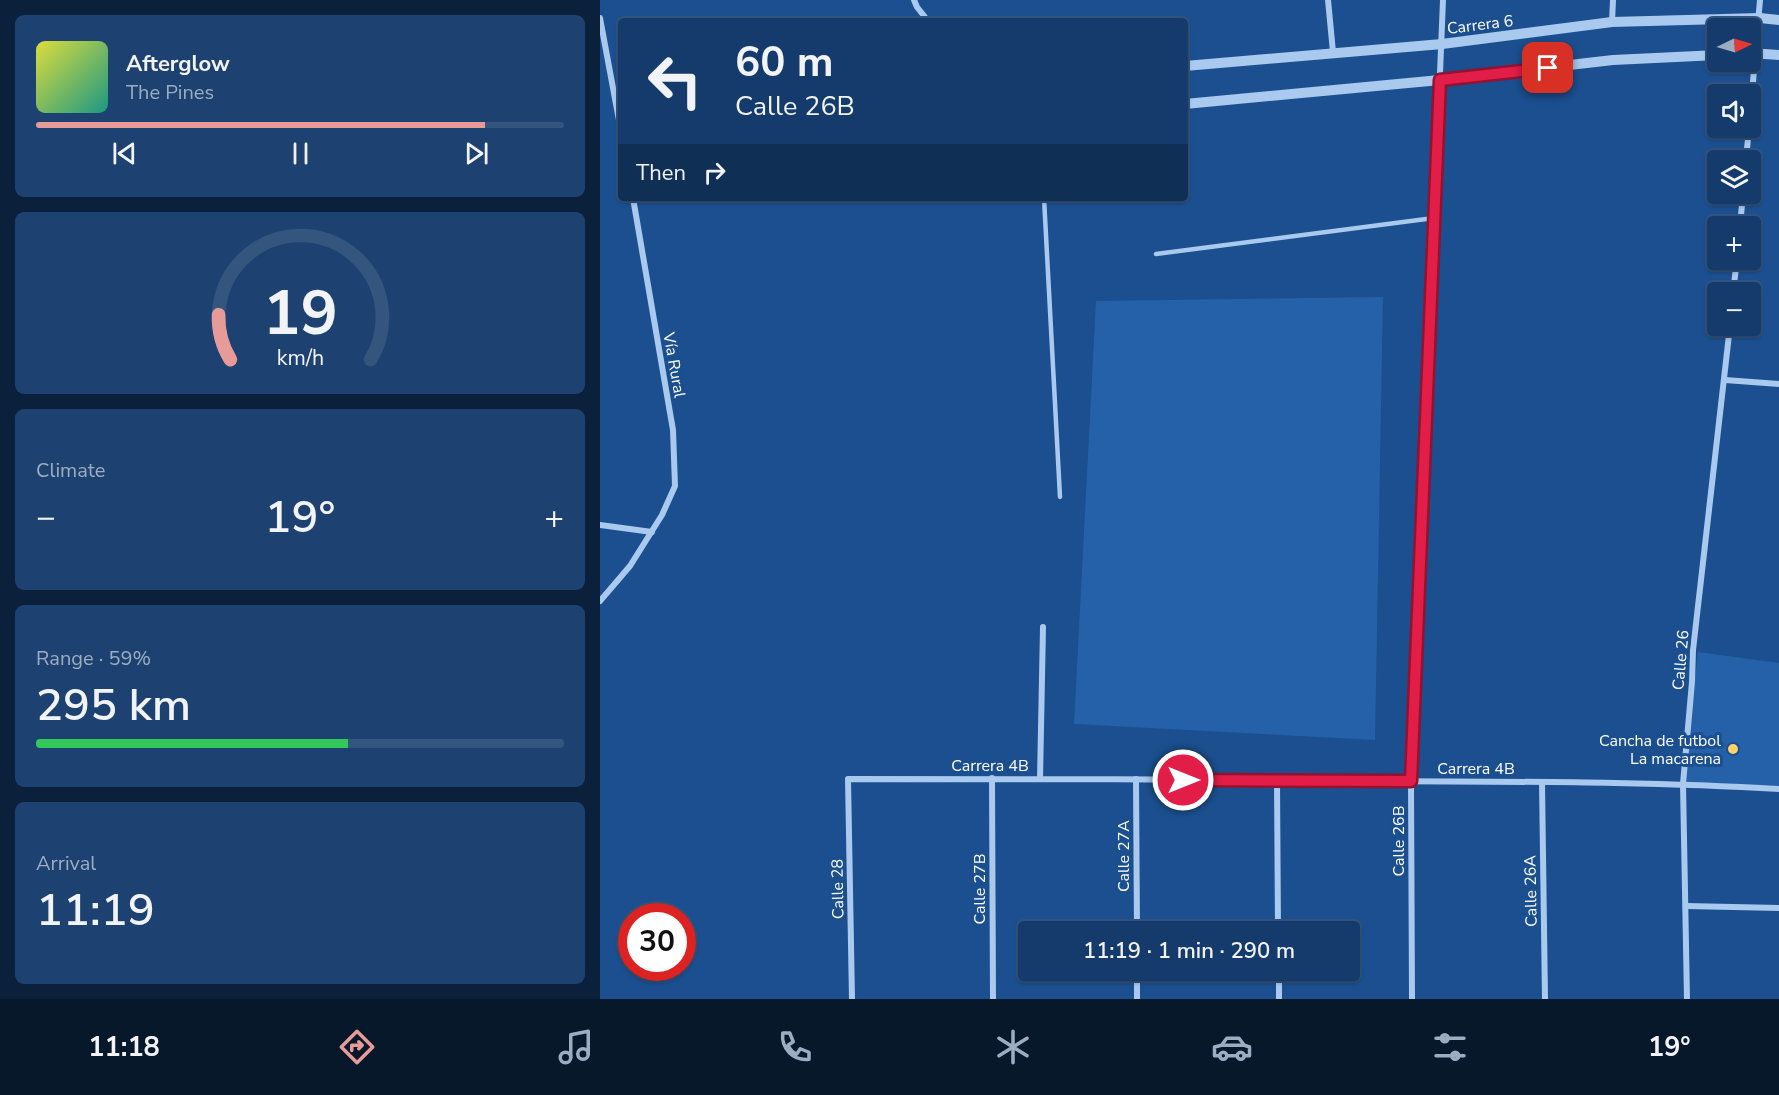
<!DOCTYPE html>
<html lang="en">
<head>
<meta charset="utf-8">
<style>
	body { margin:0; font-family:"Nunito Sans",sans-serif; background:#1d4271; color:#f1f3f6; height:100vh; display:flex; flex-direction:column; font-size:22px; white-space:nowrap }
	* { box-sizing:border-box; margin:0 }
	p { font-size:20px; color:#9dadc1 }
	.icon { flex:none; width:33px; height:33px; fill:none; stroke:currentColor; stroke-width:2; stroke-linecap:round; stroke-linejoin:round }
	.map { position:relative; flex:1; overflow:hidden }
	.details { display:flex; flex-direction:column; gap:15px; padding:15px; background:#0b203b; width:600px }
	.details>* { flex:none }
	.banner { position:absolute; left:18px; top:18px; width:570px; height:183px; border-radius:6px; box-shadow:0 2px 4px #0004,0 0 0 2px #33557e; background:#143b6b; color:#f1f3f6; overflow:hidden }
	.needle { width:39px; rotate:85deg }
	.fabs { position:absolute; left:1107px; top:18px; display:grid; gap:12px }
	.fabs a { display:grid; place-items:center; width:54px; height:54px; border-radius:6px; background:#143b6b; box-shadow:0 2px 4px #0004,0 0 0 2px #33557e; font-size:30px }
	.speed { position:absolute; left:18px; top:903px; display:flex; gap:12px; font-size:30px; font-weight:700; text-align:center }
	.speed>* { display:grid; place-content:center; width:78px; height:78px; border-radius:50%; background:#143b6b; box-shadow:0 2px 4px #0004,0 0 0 2px #33557e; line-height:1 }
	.speed .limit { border:9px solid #d22; background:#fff; color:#111 }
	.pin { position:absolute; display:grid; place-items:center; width:51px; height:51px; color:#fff; margin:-26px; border-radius:12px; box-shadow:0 3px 9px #0006 }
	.me { position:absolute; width:66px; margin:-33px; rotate:90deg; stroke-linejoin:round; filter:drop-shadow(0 0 4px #0008) }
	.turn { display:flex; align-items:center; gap:21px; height:126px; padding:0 18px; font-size:27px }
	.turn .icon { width:78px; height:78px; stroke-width:2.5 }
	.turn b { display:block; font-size:42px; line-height:51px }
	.then { display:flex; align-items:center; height:57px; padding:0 18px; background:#0003; gap:12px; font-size:22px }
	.big { font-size:45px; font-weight:600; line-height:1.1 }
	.details .card { flex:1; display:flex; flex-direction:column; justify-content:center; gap:9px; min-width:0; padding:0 21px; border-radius:9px; background:#1d4271 }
	.details .dial { align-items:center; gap:0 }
	.dial svg { height:156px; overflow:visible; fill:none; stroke:#33557e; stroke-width:7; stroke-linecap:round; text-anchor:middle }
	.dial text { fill:#f1f3f6; stroke:none }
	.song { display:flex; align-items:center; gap:18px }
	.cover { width:72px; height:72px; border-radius:9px; background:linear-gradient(135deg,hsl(60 70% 55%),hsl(170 70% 35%)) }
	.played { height:6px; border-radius:3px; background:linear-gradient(90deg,#e69b98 85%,#33557e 85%) }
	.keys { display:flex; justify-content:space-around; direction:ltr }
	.heat { display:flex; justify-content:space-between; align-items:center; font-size:33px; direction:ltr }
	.charge { height:9px; border-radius:4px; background:linear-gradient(90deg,#34c759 59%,#33557e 0) }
	.trip { position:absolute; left:418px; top:921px; width:342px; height:60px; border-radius:6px; background:#143b6b; box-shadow:0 2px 4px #0004,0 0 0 2px #33557e; font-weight:600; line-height:60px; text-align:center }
	.menu { display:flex; height:96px; justify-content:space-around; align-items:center; background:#08182b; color:#9dadc1 }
	.menu .icon { width:42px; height:42px }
	.menu .on { color:#e69b98 }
	.menu b { font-size:27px; color:#f1f3f6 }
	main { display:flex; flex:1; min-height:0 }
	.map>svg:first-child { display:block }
	.green { fill:#2461a8 }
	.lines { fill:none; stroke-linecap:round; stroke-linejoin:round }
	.service { stroke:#a9c9ee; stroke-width:4.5 }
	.minor { stroke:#a9c9ee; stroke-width:6 }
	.tertiary { stroke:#a9c9ee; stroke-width:10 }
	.route-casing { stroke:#92132f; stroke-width:15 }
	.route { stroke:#e11d48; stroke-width:10 }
	.poi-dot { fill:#ffd166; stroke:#1b4f8f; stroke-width:2 }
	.labels { text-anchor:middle; stroke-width:6; stroke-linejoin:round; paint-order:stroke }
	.street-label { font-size:16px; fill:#fff; stroke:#1b4f8f }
	.poi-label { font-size:16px; fill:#fff; stroke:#1b4f8f; text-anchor:end }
</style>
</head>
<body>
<main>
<section class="details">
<div class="card">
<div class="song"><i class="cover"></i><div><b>Afterglow</b><p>The Pines</p></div></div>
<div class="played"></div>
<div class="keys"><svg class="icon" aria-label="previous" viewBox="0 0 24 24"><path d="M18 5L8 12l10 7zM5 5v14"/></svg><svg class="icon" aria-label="pause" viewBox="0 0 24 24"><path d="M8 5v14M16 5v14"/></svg><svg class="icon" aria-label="next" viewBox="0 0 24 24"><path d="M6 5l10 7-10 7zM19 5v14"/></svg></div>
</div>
<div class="card dial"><svg viewBox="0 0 100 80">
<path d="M14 69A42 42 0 1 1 86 69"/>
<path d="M14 69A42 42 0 0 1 8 46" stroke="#e69b98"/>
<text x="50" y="56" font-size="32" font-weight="700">19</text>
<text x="50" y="72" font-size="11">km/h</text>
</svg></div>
<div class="card"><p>Climate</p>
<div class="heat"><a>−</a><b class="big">19°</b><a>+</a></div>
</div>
<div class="card"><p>Range · 59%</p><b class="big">295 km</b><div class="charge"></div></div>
<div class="card"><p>Arrival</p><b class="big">11:19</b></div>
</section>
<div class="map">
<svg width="1179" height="999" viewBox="0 0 1179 999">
	<rect width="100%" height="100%" fill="#1b4f8f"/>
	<g class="green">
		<path d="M783,297l-8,443 -301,-16 22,-423z"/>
		<path d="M1098,652l81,11v123l-95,-4z"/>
	</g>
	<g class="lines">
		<g class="service">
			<path d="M444,198l16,299"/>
			<path d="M556,254l278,-36"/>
		</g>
		<g class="minor">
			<path d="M314,0l3,7 11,14"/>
			<path d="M728,0l5,52"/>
			<path d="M0,18l21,113"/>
			<path d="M1012,22l1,-22"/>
			<path d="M1150,117l10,-117"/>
			<path d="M1146,160l3,-32"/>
			<path d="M1140,226l3,-32"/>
			<path d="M1133,292l4,-32"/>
			<path d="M1125,380l54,4"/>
			<path d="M0,525l52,7"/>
			<path d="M0,601l30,-35 32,-51 13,-29 -2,-56 -40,-232"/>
			<path d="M392,778l1,221"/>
			<path d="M440,779l3,-152"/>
			<path d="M536,779l1,153"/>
			<path d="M677,780l1,152"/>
			<path d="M942,782l3,217"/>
			<path d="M1086,906l93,2"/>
			<path d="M537,970v29"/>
			<path d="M679,970v29"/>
			<path d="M252,999l-4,-220c176,-1 353,1 529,2 134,1 268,0 402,8"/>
			<path d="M812,999l-1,-218 32,-781"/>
			<path d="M1087,999l-4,-215 9,-102 1,-32 37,-324"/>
		</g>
		<g class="tertiary">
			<path d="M1150,53l29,2"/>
			<path d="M585,66l257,-22 170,-22 148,-4 19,2"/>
			<path d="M585,104l255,-24 173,-20 105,-5"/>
		</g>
	</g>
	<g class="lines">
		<g class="route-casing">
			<path id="route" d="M583,780l228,1 29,-701 108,-12"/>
		</g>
		<use href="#route" class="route"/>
	</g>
	<circle class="poi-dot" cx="1133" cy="749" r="6"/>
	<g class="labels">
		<g class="street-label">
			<text transform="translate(880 24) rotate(-7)" y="6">Carrera 6</text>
			<text transform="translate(75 365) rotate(80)" y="6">Vía Rural</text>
			<text transform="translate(1080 660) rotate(-85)" y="6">Calle 26</text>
			<text x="390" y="771">Carrera 4B</text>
			<text x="876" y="774">Carrera 4B</text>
			<text transform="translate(798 841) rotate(-90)" y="6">Calle 26B</text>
			<text transform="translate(523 856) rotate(-90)" y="6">Calle 27A</text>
			<text transform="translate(237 889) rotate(-91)" y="6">Calle 28</text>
			<text transform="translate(379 889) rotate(-90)" y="6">Calle 27B</text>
			<text transform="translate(930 891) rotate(-91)" y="6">Calle 26A</text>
		</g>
		<g class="poi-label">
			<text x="1121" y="746">Cancha de futbol<tspan x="1121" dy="18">La macarena</tspan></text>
		</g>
	</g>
</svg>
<div class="fabs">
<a><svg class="needle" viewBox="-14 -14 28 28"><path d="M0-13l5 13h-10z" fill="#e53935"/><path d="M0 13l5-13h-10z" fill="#9dadc1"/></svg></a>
<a><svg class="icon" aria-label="sound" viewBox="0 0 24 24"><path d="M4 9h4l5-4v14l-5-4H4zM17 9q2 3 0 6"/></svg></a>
<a><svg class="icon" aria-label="layers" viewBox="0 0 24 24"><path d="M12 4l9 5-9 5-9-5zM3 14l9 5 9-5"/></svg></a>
<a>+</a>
<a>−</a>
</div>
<div class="speed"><div class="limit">30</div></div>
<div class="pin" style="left:948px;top:68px;background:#d93025"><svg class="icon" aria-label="arrive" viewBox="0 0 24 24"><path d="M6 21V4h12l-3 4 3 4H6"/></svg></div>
<svg class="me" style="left:583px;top:780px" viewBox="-20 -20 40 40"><circle r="17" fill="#e11d48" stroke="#fff" stroke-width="3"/><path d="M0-11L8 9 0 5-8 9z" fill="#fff"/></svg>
<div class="trip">11:19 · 1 min · 290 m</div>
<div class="banner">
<div class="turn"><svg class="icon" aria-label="left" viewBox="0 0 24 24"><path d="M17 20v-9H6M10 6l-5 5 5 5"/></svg><div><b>60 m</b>Calle 26B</div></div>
<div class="then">Then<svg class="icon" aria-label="right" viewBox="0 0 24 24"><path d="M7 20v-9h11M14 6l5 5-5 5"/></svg></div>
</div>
</div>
</main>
<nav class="menu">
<b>11:18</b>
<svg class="icon on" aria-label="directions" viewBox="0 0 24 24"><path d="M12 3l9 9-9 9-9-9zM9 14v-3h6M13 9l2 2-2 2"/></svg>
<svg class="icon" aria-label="music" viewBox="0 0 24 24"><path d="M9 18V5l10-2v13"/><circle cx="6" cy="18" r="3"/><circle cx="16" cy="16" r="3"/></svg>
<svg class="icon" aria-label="phone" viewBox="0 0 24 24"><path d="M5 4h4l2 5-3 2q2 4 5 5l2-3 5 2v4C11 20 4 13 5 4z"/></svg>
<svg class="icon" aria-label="climate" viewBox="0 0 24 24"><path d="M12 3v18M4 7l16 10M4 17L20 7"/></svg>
<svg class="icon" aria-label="car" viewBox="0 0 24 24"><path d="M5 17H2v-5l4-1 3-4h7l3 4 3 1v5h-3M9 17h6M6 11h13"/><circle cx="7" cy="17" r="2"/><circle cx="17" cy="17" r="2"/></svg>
<svg class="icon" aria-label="filters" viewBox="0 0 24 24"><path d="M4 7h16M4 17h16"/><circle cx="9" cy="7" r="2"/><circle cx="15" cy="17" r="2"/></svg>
<b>19°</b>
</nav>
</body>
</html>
